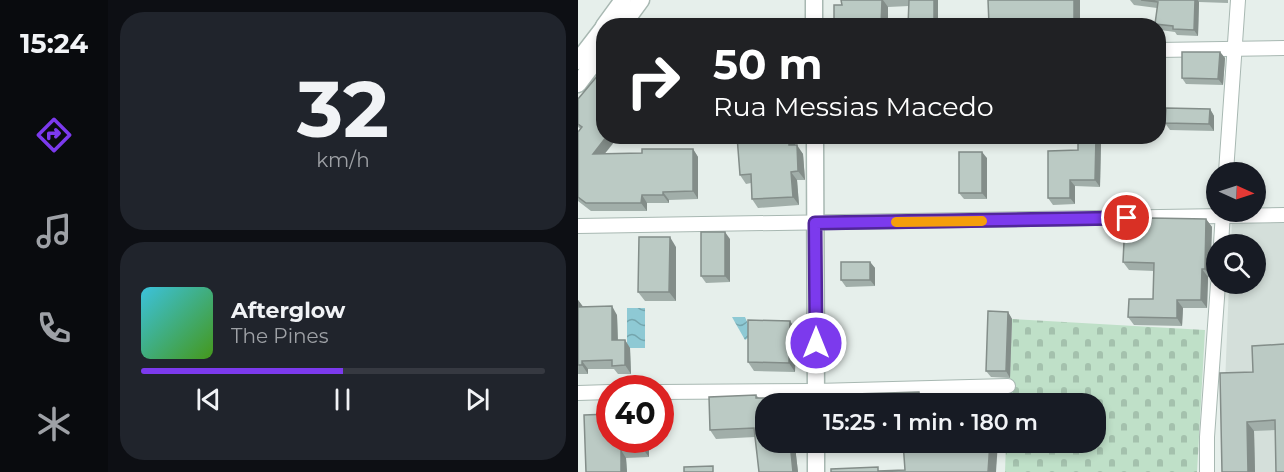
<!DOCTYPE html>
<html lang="pt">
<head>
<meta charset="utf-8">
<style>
	body { margin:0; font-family:Montserrat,sans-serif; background:#20242c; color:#f1f3f6; height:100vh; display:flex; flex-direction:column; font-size:22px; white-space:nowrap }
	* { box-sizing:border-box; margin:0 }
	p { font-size:20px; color:#9ea1a6 }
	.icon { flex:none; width:33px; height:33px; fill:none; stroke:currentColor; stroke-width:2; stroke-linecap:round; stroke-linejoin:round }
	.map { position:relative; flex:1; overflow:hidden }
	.side { display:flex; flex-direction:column; gap:12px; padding:12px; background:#0d0f14; width:470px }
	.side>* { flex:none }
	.hud { position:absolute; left:18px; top:18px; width:570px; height:126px; border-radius:24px; box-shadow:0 3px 9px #0003; background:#202124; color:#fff; overflow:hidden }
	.needle { width:39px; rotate:93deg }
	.fabs { position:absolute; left:628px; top:162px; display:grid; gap:12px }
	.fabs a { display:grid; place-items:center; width:60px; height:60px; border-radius:50%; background:#171b24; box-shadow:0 3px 9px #0003; font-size:30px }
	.speed { position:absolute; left:18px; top:375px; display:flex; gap:12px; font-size:30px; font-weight:700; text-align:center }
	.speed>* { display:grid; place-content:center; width:78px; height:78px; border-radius:50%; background:#171b24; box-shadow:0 3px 9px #0003; line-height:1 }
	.speed .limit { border:9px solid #d22; background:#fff; color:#111 }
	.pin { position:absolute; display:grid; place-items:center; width:51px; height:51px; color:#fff; margin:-26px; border:3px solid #fff; border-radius:50%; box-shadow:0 2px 6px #0007 }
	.me { position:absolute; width:66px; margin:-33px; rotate:0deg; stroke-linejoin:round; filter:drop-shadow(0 0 4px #0008) }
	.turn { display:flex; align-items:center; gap:21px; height:126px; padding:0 18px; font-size:27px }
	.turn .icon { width:78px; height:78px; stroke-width:2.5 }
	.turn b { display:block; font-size:42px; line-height:51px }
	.side .widget { flex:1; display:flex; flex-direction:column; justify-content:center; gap:9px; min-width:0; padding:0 21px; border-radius:24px; background:#20242c }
	.side .dial { align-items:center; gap:0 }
	.dial b { font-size:78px; line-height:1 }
	.song { display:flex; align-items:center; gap:18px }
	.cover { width:72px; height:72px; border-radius:9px; background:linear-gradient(135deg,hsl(190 70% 55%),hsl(100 70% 35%)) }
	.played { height:6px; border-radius:3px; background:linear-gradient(90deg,#7c3aed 50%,#363941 50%) }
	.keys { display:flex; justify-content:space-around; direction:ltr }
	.trip { position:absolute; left:177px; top:393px; width:351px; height:60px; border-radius:24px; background:#171b24; box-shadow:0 3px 9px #0003; font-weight:600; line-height:60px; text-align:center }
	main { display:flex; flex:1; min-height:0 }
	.tab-bar { display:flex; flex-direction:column; width:108px; justify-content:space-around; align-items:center; background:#090b0e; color:#9ea1a6 }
	.tab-bar .icon { width:42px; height:42px }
	.tab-bar .active { color:#7c3aed }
	.tab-bar b { font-size:27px; color:#f1f3f6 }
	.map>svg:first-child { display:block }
	.built { fill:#d4dfda }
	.cemetery { fill:url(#cemetery-stones) }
	.water { fill:url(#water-waves) }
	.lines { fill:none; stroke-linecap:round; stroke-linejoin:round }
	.minor-casing { stroke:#a8b8b2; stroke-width:16 }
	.tertiary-casing { stroke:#a8b8b2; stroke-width:19 }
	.minor { stroke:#fff; stroke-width:14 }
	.tertiary { stroke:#fff; stroke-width:16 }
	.wall { fill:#a1aea9 }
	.shaded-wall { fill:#838d89 }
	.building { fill:#bbcac4; stroke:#838d89; stroke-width:1.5 }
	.route-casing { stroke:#51269a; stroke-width:15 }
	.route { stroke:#7c3aed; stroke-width:10 }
	.slow { stroke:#f59e0b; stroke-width:10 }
</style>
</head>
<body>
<main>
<nav class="tab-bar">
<b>15:24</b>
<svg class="icon active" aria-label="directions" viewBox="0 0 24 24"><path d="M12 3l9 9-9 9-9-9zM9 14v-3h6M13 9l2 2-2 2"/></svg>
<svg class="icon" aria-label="music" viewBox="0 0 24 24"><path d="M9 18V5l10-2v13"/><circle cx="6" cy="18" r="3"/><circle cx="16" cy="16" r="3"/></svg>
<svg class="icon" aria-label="phone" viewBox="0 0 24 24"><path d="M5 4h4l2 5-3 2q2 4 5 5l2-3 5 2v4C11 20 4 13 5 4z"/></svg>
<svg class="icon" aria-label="climate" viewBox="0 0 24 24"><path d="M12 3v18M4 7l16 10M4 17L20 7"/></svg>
</nav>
<section class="side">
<div class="widget dial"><b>32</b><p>km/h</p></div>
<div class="widget">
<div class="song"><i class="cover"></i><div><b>Afterglow</b><p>The Pines</p></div></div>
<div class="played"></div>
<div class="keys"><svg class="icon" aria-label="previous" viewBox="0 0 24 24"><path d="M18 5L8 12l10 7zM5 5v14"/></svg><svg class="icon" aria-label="pause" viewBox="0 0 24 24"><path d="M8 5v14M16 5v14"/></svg><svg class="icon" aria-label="next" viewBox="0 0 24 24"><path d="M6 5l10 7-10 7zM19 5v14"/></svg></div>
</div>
</section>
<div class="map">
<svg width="707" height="472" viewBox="0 0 707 472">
	<defs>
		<pattern id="cemetery-stones" width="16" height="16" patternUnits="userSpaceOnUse" patternTransform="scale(1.5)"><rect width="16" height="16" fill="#bfe0c8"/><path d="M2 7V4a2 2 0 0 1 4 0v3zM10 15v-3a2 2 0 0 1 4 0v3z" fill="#a4c1ad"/></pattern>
		<pattern id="water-waves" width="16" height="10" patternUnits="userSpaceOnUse" patternTransform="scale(1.5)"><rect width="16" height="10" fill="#8ec9d4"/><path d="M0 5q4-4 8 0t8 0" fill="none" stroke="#74a5ad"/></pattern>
	</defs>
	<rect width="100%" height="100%" fill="#e6efeb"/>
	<path class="built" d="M654,219l52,1v252h-59v-88l4,-100h27v-40h-25z"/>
	<path class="cemetery" d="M434,319l193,11 -8,142h-192l1,-29 90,-1v-38l-87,-1z"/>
	<g class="water">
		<rect x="49" y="308" width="18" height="40"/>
		<path d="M154,317h13l8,18 -8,5z"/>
	</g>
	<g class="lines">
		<g class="minor-casing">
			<g id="minor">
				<path d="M580,50l127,-2"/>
				<path d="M648,172l12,-172"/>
				<path d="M0,226l707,-11"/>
				<path d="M643,244l2,-32"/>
				<path d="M82,392l156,-1 192,-5"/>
				<path d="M0,393l32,-1"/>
				<path d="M629,472v-35l11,-153"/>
			</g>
		</g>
		<g class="tertiary-casing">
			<g id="tertiary">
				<path d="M236,0v26"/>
				<path d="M26,26l19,-26"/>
				<path d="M44,26l19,-26"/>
				<path d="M0,61l26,-34"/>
				<path d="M0,84l26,-34"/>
				<path d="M237,136l1,268"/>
				<path d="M238,442v30"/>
			</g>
		</g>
		<use href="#minor" class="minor"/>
		<use href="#tertiary" class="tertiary"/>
	</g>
	<g class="wall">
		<path d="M263,0h97l-29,6 -21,1v19h-54l8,-21z"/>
		<path d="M552,0h98v3l-29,-1 -1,34 -21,-1 -2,-3 -15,-2 -2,-4h-2l-1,-2 2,-16 -23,-3z"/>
		<path d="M642,52l5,6 -2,27 -37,-1 -4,-6z"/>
		<path d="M26,68v68l1,17h37l51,-4 5,8v42l-29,1v3h-22v8h-56l-13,-10v-69l3,-3 -3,-2v-28z"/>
		<path d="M632,109l4,7v15l-44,-1 -5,-7z"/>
		<path d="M123,136h94v9l8,9 2,26h-8l2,25 -41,3 -6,-9 -1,-16 -5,1 -6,-9 -3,-36h-34z"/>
		<path d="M500,136h19l4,6 -1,45 -25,-1v18l-22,1 -5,-7 30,-48z"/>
		<path d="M409,158v41h-23l-5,-6z"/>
		<path d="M628,219l6,8 -2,50h-2l-1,31h-24l-1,18 -48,-1 -6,-8 25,-18 1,-28 -25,-1 -6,-8 28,-39z"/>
		<path d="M152,239v43l-24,1 -5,-7z"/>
		<path d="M98,247v54h-31l-7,-9z"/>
		<path d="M292,262l5,6v18l-29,1 -5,-7z"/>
		<path d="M0,300l5,7 34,8 1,25h7l5,8 1,26h-13l-4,-5h-26v5h-10z"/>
		<path d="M430,312l4,7 -2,59 -19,-1 -5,-6z"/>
		<path d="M212,321l6,9 -1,42 -41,-1 -6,-9z"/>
		<path d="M707,344l-9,86 -22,1 1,41 -35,-99 33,-1z"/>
		<path d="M178,395l3,3h31l4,6h-28v38h30v13l2,17h-39l-4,-35 -39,2 -6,-9 -1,-33z"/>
		<path d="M32,440h39v17l-23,1 1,14h-41z"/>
	</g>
	<g class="shaded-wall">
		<path d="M304,0h1l5,7v19h-7z"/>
		<rect x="356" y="0" width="4" height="26"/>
		<path d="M496,0h6v26l-6,-1z"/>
		<path d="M617,0h3l1,2 -1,34 -4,-6z"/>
		<path d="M642,52l5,6 -2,27 -5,-6z"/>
		<path d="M632,109l4,7v15l-5,-7z"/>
		<path d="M29,136h12l-20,25 -6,-7z"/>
		<path d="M211,136h6v18l-6,-9z"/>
		<path d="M518,136l5,6 -1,45 -5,-7z"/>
		<path d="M219,145l6,9 2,26 -7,-9z"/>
		<path d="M115,149l5,8v42l-5,-8z"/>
		<path d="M404,152l5,6v41l-5,-6z"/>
		<path d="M213,172l6,8 2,25 -6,-8z"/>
		<path d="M492,180l5,6v18l-5,-6z"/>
		<path d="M85,192l6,8v3l-6,-8z"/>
		<path d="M64,195l5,8v8l-6,-8z"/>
		<path d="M628,219l6,8 -2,50 -5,-8z"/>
		<path d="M147,232l5,7v43l-5,-6z"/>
		<path d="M92,237l6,10v54l-7,-9z"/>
		<path d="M292,262l5,6v18l-5,-6z"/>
		<path d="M624,269l6,8 -1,31 -6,-8z"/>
		<path d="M0,300l6,8 -6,-1z"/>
		<path d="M599,300l6,8 -1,18 -5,-8z"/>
		<path d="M34,306l5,9 1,33 -6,-8z"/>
		<path d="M430,312l4,7 -2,59 -4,-7z"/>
		<path d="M212,321l6,9 -1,42 -6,-9z"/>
		<path d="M47,340l5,8 1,26 -6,-9z"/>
		<path d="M4,361l6,8v5l-6,-9z"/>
		<path d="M416,395l6,9h-6z"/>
		<path d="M669,422l7,9 1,41h-7z"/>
		<path d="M65,440h6v17l-6,-8z"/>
		<path d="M212,442h6v13l2,17h-5z"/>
		<path d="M412,442h8l-2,30h-8z"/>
		<path d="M43,450l5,8 1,14h-6z"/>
	</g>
	<g class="building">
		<path d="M263,0h41l-1,26h-47v-21h8z"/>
		<path d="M331,0h25v26h-26z"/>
		<path d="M410,0h86v25h-85z"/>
		<path d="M563,0h54l-1,30 -21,-1v-3l-18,-2 3,-22z"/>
		<path d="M604,52h38l-2,27 -36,-1z"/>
		<path d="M26,68v45h-4l4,3v20h3l-14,18 49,-1v-4h51v42l-30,1v3h-21l-1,8h-55l-8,-6v-65l4,-5 -4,-3v-25z"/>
		<path d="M588,108l44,1 -1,15 -44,-1z"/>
		<path d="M159,136h52v9h8l1,26 -7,1 2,25 -41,2 -1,-25 -11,1z"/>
		<path d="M500,136h18l-1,44h-25v18h-22v-47l30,-1z"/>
		<rect x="381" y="152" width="23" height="41"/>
		<path d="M573,218l55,1 -1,50h-3l-1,31h-24v18l-49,-1 1,-18h24l1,-36 -31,-1 2,-40 26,1z"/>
		<rect x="123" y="232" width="24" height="44"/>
		<path d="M61,237h31l-1,55h-31z"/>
		<rect x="263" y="262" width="29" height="18"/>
		<path d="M0,305v2l34,-1v34h13v25l-13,1v-6l-30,1v4h-4z"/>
		<path d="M410,311l20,1 -2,59h-20z"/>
		<path d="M170,320l42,1 -1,42 -41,-1z"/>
		<path d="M707,344v128h-9l-1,-52 -28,2 1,50h-26l-2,-99 33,-1 -1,-26z"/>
		<path d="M341,392l1,6 74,-3v9h-173v-9z"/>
		<path d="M178,395v3h34v6h-24v38h24l3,30h-34l-5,-44 -44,2 -1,-33z"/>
		<path d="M32,414v26h33v9l-22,1v22h-35l-2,-57z"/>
		<path d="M325,442h87l-2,30h-157v-3l47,-2v4l27,-1z"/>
		<path d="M135,466v6h-29v-5z"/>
	</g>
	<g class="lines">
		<g class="route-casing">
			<path id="route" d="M238,343l-1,-120 312,-5"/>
		</g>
		<use href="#route" class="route"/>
		<path class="slow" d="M318,222l86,-1"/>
	</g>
</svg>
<div class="fabs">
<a><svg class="needle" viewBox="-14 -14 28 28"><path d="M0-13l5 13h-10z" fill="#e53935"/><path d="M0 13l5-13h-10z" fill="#9ea1a6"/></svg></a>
<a><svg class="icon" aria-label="search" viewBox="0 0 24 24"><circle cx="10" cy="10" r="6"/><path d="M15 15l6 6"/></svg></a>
</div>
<div class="speed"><div class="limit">40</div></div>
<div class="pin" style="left:549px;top:218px;background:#d93025"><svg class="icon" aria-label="arrive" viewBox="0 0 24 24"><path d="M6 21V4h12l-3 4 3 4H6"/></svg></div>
<svg class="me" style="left:238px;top:343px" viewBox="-20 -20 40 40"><circle r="17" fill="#7c3aed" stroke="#fff" stroke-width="3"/><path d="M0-11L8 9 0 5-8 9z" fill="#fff"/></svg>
<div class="trip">15:25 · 1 min · 180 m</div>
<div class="hud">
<div class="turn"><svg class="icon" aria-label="right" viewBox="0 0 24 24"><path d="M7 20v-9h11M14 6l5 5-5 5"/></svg><div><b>50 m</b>Rua Messias Macedo</div></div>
</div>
</div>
</main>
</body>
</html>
